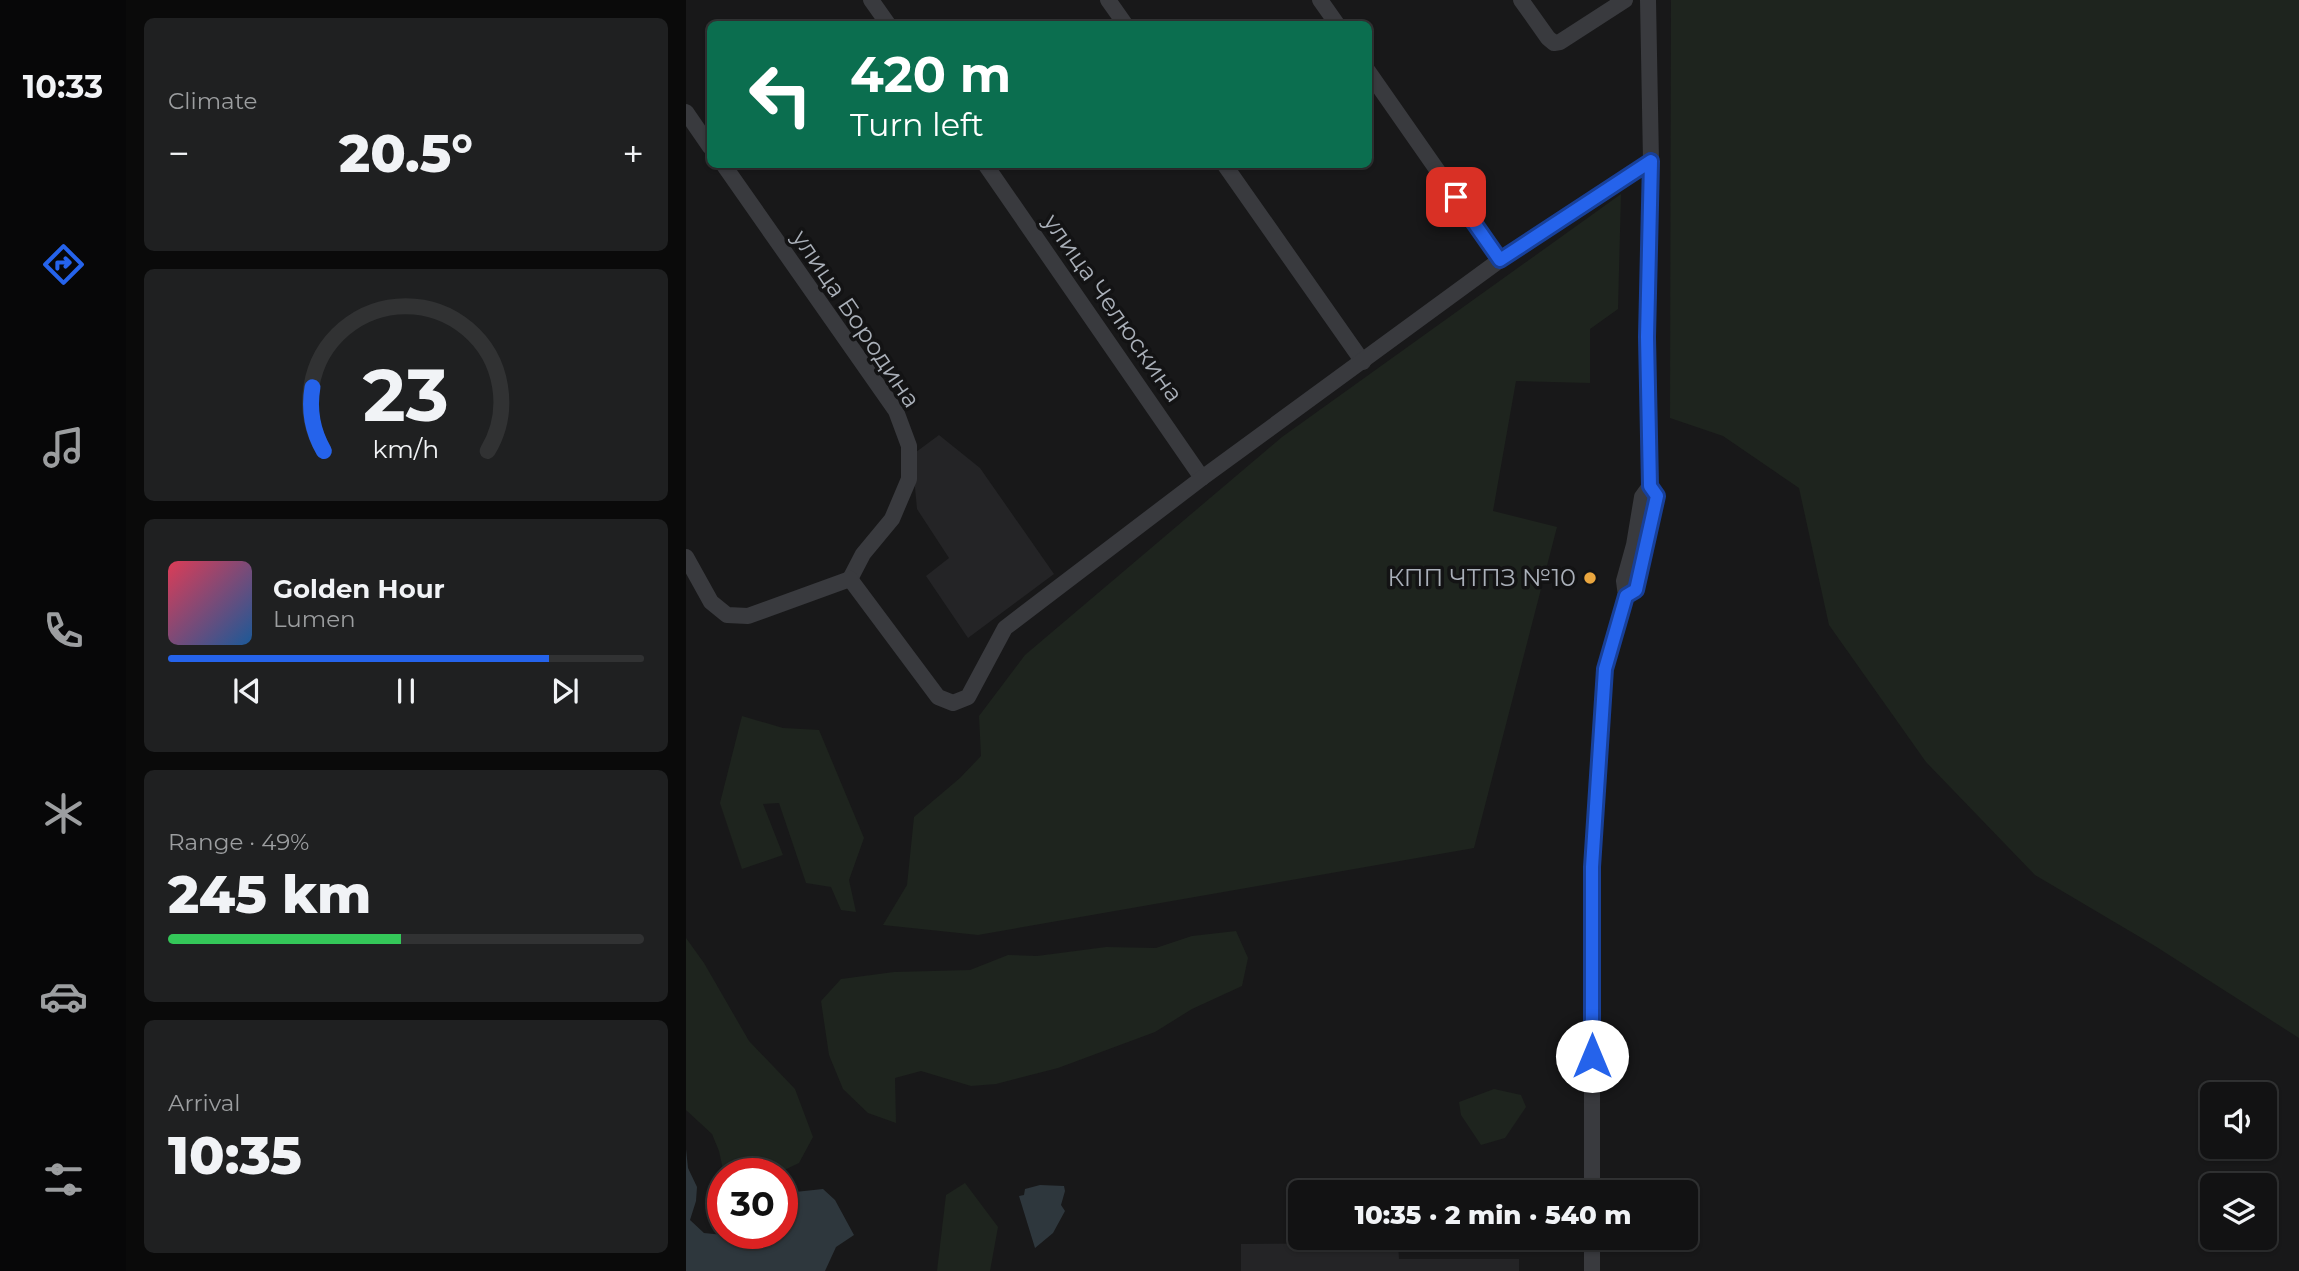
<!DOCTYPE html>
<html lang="en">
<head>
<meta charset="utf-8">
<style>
	body { margin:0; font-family:Montserrat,sans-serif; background:#1f2021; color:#f1f3f6; height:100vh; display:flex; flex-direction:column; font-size:26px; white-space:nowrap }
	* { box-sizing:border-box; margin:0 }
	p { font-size:23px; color:#9c9ea0 }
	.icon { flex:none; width:38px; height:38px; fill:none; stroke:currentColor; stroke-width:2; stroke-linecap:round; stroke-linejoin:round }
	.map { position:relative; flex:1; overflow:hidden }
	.panel { display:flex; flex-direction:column; gap:18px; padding:18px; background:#0a0a0a; width:560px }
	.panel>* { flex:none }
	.top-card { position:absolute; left:21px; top:21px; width:665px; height:147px; border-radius:10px; box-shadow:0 2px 5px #0004,0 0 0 2px #313233; background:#0b6e4f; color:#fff; overflow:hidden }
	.tools { position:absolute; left:1514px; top:1082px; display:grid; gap:14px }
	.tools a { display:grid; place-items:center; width:77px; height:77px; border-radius:10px; background:#121213; box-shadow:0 2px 5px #0004,0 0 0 2px #313233; font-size:35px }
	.speed { position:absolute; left:21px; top:1158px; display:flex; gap:14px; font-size:35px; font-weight:700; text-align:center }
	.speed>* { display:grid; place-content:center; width:91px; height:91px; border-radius:50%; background:#121213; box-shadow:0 2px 5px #0004,0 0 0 2px #313233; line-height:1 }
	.speed .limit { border:10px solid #d22; background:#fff; color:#111 }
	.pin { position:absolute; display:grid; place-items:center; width:60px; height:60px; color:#fff; margin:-30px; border-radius:14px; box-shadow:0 4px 10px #0006 }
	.me { position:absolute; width:77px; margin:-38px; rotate:0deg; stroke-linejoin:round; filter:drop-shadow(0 0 5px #0008) }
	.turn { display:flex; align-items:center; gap:24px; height:147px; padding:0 28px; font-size:32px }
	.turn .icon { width:91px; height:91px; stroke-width:2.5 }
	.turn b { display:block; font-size:49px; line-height:60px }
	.big { font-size:52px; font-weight:800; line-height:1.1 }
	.panel .widget { flex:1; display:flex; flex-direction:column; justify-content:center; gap:10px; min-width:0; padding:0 24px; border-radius:10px; background:#1f2021 }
	.panel .dial { align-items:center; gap:0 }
	.dial svg { height:182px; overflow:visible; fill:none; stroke:#313233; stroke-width:7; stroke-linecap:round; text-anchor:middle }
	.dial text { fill:#f1f3f6; stroke:none }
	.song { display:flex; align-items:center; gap:21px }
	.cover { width:84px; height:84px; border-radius:10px; background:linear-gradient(135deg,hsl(350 70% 55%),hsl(210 70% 35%)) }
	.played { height:7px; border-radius:4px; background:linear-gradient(90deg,#2563eb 80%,#313233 80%) }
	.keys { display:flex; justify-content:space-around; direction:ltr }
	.heat { display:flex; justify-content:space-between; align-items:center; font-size:38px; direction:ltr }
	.charge { height:10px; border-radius:5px; background:linear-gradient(90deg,#34c759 49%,#313233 0) }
	.trip { position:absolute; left:602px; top:1180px; width:410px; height:70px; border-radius:10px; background:#121213; box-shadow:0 2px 5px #0004,0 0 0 2px #313233; font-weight:800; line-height:70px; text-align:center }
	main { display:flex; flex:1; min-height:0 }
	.tab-bar { display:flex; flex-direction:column; width:126px; justify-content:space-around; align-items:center; background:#070708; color:#9c9ea0 }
	.tab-bar .icon { width:49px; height:49px }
	.tab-bar .on { color:#2563eb }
	.tab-bar b { font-size:32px; color:#f1f3f6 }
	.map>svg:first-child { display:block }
	.built { fill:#242426 }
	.green { fill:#1e241e }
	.water { fill:#2e373d }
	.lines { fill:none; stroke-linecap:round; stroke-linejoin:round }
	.minor { stroke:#393a3e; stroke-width:16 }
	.route-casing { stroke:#184099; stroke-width:18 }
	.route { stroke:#2563eb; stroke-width:12 }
	.poi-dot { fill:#eaa63f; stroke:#131314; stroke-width:2.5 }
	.labels { text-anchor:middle; stroke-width:7; stroke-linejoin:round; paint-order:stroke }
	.street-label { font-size:24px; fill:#aab0b9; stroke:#131314 }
	.poi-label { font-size:24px; fill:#aab0b9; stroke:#131314; text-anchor:end }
</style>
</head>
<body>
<main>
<nav class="tab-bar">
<b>10:33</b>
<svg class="icon on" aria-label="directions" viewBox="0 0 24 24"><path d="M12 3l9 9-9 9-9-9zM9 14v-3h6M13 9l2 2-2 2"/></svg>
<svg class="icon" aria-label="music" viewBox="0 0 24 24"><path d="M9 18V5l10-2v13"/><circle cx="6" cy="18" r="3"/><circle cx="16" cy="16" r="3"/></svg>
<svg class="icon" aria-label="phone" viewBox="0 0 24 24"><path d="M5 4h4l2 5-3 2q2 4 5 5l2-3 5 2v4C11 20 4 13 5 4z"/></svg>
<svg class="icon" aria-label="climate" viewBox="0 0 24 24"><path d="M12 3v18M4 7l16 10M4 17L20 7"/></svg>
<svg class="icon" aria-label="car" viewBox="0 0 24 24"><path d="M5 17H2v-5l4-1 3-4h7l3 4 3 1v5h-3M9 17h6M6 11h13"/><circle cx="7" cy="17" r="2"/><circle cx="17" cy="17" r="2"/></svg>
<svg class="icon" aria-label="filters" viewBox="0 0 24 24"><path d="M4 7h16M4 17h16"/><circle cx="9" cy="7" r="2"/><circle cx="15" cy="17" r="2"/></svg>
</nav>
<section class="panel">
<div class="widget"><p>Climate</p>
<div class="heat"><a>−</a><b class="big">20.5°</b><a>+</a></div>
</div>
<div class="widget dial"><svg viewBox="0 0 100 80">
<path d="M14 69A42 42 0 1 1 86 69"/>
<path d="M14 69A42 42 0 0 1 9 41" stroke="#2563eb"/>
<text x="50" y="56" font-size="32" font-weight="700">23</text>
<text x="50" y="72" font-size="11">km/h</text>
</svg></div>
<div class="widget">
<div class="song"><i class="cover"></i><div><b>Golden Hour</b><p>Lumen</p></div></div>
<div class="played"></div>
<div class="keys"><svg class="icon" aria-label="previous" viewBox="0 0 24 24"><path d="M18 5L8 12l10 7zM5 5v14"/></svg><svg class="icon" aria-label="pause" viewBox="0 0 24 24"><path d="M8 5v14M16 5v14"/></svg><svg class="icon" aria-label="next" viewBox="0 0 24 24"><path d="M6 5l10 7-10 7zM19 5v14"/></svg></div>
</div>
<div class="widget"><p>Range · 49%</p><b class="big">245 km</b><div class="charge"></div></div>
<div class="widget"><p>Arrival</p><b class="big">10:35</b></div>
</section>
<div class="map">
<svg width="1613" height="1271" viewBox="0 0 1613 1271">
	<rect width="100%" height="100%" fill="#181819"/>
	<g class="built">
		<path d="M253,435l41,33 74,106 -86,64 -42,-62 23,-18 -32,-49 -5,-54z"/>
		<path d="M712,1243l1,16h120v12h-278v-27z"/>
	</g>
	<g class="green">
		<path d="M985,0h628v1038l-144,-92 -120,-71 -109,-113 -97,-137 -30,-137 -76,-52 -53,-18z"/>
		<path d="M935,194l-3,115 -28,20v54l-74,-2 -23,130 64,16 -83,321 -496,87 -95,-10 24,-40 7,-68 46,-39 21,-22 -2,-40 46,-61 257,-218z"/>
		<path d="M56,716l41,12 36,2 45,108 -15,42 7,32 -15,-2 -10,-23 -25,-4 -27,-80 -16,1 20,51 -41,14 -22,-66z"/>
		<path d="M550,931l12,27 -6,28 -50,23 -37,23 -97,36 -62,16 -25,2 -50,-15 -26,7 1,45 -28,-10 -25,-24 -14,-34 -8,-54 20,-22 53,-7 76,-2 38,-15 29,1 69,-9 50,1 36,-12z"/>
		<path d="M0,938l18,25 45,78 46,48 18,48 -14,26 -23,11h-52l-5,-23 -7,-17 -26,-24z"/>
		<path d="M808,1089l27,6 5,12 -21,31 -24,7 -20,-30 -2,-13z"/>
		<path d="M279,1183l33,44 -8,44h-53l9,-76z"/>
	</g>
	<g class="water">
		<path d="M0,1149l2,19 9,19 -1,14 -6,19 14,13 29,3 5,-2h44v-36l13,-6 28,-3 12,11 19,35 -18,12 -11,24h-139z"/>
		<path d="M354,1185l24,1 1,5 -4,14 4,6 -12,22 -18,15 -16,-52 5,-1 1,-6z"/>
	</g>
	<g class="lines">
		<g class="minor">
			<path d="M185,0l17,24"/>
			<path d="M422,0l17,24"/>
			<path d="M634,0l17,24"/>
			<path d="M835,0l27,38 6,5 6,-1 65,-42"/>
			<path d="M962,0l3,161 -4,176 3,149"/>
			<path d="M682,71l132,189"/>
			<path d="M0,112l24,35"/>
			<path d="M37,164l173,247 13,35v33l-17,40 -29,35 -13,25"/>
			<path d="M299,164l217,314"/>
			<path d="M538,164l139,198"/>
			<path d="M964,486l7,10 -21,94 -10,6 -2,-15 10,-36 8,-48z"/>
			<path d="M0,557l25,45 16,13 21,1 102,-37 88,118 15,6 15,-6 37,-69 197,-150 298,-218 151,-99"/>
			<path d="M906,1192v-325l13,-198 21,-73"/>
			<path d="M906,1271v-34"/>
		</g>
	</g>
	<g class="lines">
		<g class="route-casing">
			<path id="route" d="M770,197l44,63 151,-99 -4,176 3,149 7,10 -21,94 -10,6 -21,73 -13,198v189"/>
		</g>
		<use href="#route" class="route"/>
	</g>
	<circle class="poi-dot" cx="904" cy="578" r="7"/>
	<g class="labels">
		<g class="street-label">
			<text transform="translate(427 308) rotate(55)" y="8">улица Челюскина</text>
			<text transform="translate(170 319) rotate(56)" y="8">улица Бородина</text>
		</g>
		<g class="poi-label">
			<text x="890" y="586">КПП ЧТПЗ №10</text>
		</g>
	</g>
</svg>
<div class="tools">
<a><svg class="icon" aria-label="sound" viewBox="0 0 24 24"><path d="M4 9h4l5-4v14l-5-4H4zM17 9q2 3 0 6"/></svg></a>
<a><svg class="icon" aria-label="layers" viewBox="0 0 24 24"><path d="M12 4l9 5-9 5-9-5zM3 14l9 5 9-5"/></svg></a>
</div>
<div class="speed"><div class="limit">30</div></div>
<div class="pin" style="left:770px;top:197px;background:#d93025"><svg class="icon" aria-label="arrive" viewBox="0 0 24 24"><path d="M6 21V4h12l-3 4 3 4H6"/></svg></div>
<svg class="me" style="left:906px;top:1056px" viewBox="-20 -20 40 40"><circle r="19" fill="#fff"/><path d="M0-13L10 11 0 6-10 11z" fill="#2563eb"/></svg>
<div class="trip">10:35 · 2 min · 540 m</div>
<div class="top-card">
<div class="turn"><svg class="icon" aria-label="left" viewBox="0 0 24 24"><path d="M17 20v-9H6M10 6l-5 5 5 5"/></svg><div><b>420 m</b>Turn left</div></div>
</div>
</div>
</main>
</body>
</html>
